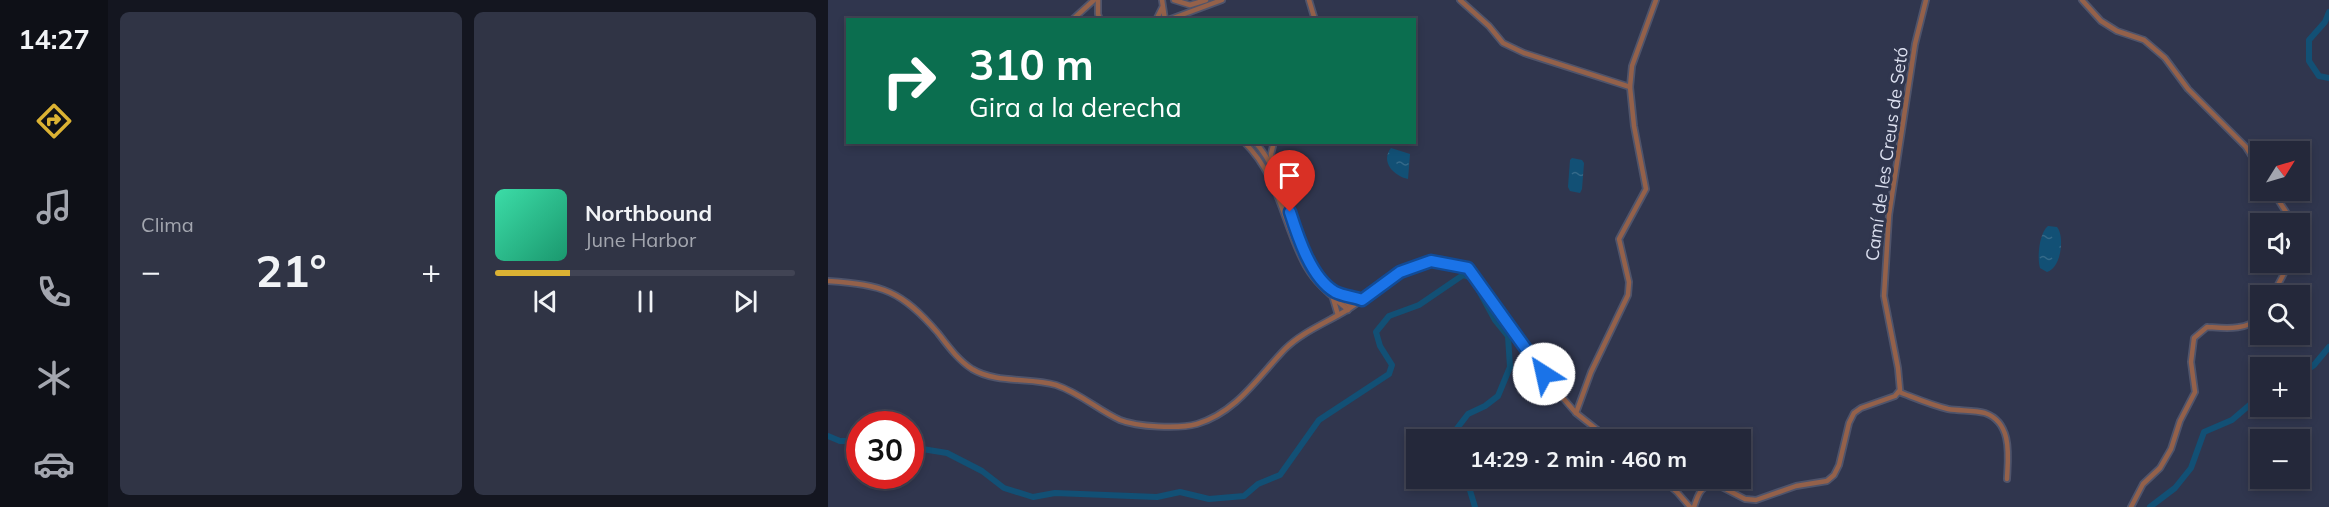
<!DOCTYPE html>
<html lang="es">
<head>
<meta charset="utf-8">
<style>
	body { margin:0; font-family:Mulish,sans-serif; background:#303445; color:#f1f3f6; height:100vh; display:flex; flex-direction:column; font-size:22px; white-space:nowrap }
	* { box-sizing:border-box; margin:0 }
	p { font-size:20px; color:#a3a6af }
	.icon { flex:none; width:33px; height:33px; fill:none; stroke:currentColor; stroke-width:2; stroke-linecap:round; stroke-linejoin:round }
	.map { position:relative; flex:1; overflow:hidden }
	.panel { display:flex; flex-direction:column; gap:12px; padding:12px; background:#141620; width:720px }
	.panel>* { flex:none }
	.hud { position:absolute; left:18px; top:18px; width:570px; height:126px; border-radius:0px; box-shadow:0 3px 9px #0003,0 0 0 2px #414454; background:#0b6e4f; color:#fff; overflow:hidden }
	.needle { width:39px; rotate:53deg }
	.buttons { position:absolute; left:1422px; top:141px; display:grid; gap:12px }
	.buttons a { display:grid; place-items:center; width:60px; height:60px; border-radius:0px; background:#24283a; box-shadow:0 3px 9px #0003,0 0 0 2px #414454; font-size:30px }
	.speed { position:absolute; left:18px; top:411px; display:flex; gap:12px; font-size:30px; font-weight:700; text-align:center }
	.speed>* { display:grid; place-content:center; width:78px; height:78px; border-radius:50%; background:#24283a; box-shadow:0 3px 9px #0003,0 0 0 2px #414454; line-height:1 }
	.speed .limit { border:9px solid #d22; background:#fff; color:#111 }
	.pin { position:absolute; display:grid; place-items:center; width:51px; height:51px; color:#fff; margin:-62px -26px; border-radius:50% 50% 50% 0; rotate:-45deg; box-shadow:0 0 6px #0007 }
	.pin .icon { rotate:45deg }
	.me { position:absolute; width:66px; margin:-33px; rotate:325deg; stroke-linejoin:round; filter:drop-shadow(0 0 4px #0008) }
	.turn { display:flex; align-items:center; gap:21px; height:126px; padding:0 24px; font-size:27px }
	.turn .icon { width:78px; height:78px; stroke-width:2.5 }
	.turn b { display:block; font-size:42px; line-height:51px }
	.big { font-size:45px; font-weight:700; line-height:1.1 }
	.panel .card { flex:1; display:flex; flex-direction:column; justify-content:center; gap:9px; min-width:0; padding:0 21px; border-radius:9px; background:#303445 }
	.song { display:flex; align-items:center; gap:18px }
	.cover { width:72px; height:72px; border-radius:9px; background:linear-gradient(135deg,hsl(160 70% 55%),hsl(160 70% 35%)) }
	.played { height:6px; border-radius:3px; background:linear-gradient(90deg,#dbb233 25%,#414454 25%) }
	.keys { display:flex; justify-content:space-around; direction:ltr }
	.heat { display:flex; justify-content:space-between; align-items:center; font-size:33px; direction:ltr }
	.panel .tiles { flex:1; display:grid; gap:12px; grid-template-columns:repeat(2,1fr) }
	.trip { position:absolute; left:578px; top:429px; width:345px; height:60px; border-radius:0px; background:#24283a; box-shadow:0 3px 9px #0003,0 0 0 2px #414454; font-weight:700; line-height:60px; text-align:center }
	main { display:flex; flex:1; min-height:0 }
	.menu { display:flex; flex-direction:column; width:108px; justify-content:space-around; align-items:center; background:#0e1017; color:#a3a6af }
	.menu .icon { width:42px; height:42px }
	.menu .active { color:#dbb233 }
	.menu b { font-size:27px; color:#f1f3f6 }
	.map>svg:first-child { display:block }
	.water { fill:url(#water-ripples) }
	.lines { fill:none; stroke-linecap:round; stroke-linejoin:round }
	.canal { stroke:#125075; stroke-width:6 }
	.street-casing { stroke:#4f546b; stroke-width:8 }
	.street { stroke:#94614a; stroke-width:4.5 }
	.route-casing { stroke:#114b97; stroke-width:15 }
	.route { stroke:#1a73e8; stroke-width:10 }
	.labels { text-anchor:middle; stroke-width:6; stroke-linejoin:round; paint-order:stroke }
	.street-label { font-size:18px; fill:#dbdfef; stroke:#30364e }
</style>
</head>
<body>
<main>
<nav class="menu">
<b>14:27</b>
<svg class="icon active" aria-label="directions" viewBox="0 0 24 24"><path d="M12 3l9 9-9 9-9-9zM9 14v-3h6M13 9l2 2-2 2"/></svg>
<svg class="icon" aria-label="music" viewBox="0 0 24 24"><path d="M9 18V5l10-2v13"/><circle cx="6" cy="18" r="3"/><circle cx="16" cy="16" r="3"/></svg>
<svg class="icon" aria-label="phone" viewBox="0 0 24 24"><path d="M5 4h4l2 5-3 2q2 4 5 5l2-3 5 2v4C11 20 4 13 5 4z"/></svg>
<svg class="icon" aria-label="climate" viewBox="0 0 24 24"><path d="M12 3v18M4 7l16 10M4 17L20 7"/></svg>
<svg class="icon" aria-label="car" viewBox="0 0 24 24"><path d="M5 17H2v-5l4-1 3-4h7l3 4 3 1v5h-3M9 17h6M6 11h13"/><circle cx="7" cy="17" r="2"/><circle cx="17" cy="17" r="2"/></svg>
</nav>
<section class="panel">
<div class="tiles">
<div class="card"><p>Clima</p>
<div class="heat"><a>−</a><b class="big">21°</b><a>+</a></div>
</div>
<div class="card">
<div class="song"><i class="cover"></i><div><b>Northbound</b><p>June Harbor</p></div></div>
<div class="played"></div>
<div class="keys"><svg class="icon" aria-label="previous" viewBox="0 0 24 24"><path d="M18 5L8 12l10 7zM5 5v14"/></svg><svg class="icon" aria-label="pause" viewBox="0 0 24 24"><path d="M8 5v14M16 5v14"/></svg><svg class="icon" aria-label="next" viewBox="0 0 24 24"><path d="M6 5l10 7-10 7zM19 5v14"/></svg></div>
</div>
</div>
</section>
<div class="map">
<svg width="1501" height="507" viewBox="0 0 1501 507">
	<defs>
		<pattern id="water-ripples" width="26" height="14" patternUnits="userSpaceOnUse" patternTransform="scale(1.5)"><rect width="26" height="14" fill="#125075"/><path d="M2 4q2-2 4 0t4 0M15 11q2-2 4 0t4 0" fill="none" stroke="#346989"/></pattern>
	</defs>
	<rect width="100%" height="100%" fill="#30364e"/>
	<g class="water">
		<path d="M563,148l19,6 -2,25c-14,-3 -28,-17 -17,-31z"/>
		<path d="M744,158l10,2 2,3 -2,26 -2,4 -10,-2 -2,-4 2,-27z"/>
		<path d="M1220,226l9,1c8,10 4,41 -10,45l-7,-4c-3,-10 -1,-35 8,-42z"/>
	</g>
	<g class="lines">
		<g class="canal">
			<path d="M1501,12l-4,10 -16,18v21l10,15 10,2"/>
			<path d="M1472,375l14,-10 15,-18"/>
			<path d="M0,436l12,5h20"/>
			<path d="M82,447l37,6 35,18 22,17 29,9 22,-4 102,4 23,-5 29,7 35,-3 14,-12 22,-9 39,-55 70,-46 3,-9 -12,-19 -4,-14 13,-16 30,-11 44,-30 9,3 23,42 13,16 2,31 -12,29 -13,10 -17,8 -13,17 1,9"/>
			<path d="M636,478l5,9 6,20"/>
			<path d="M1322,507l25,-19 16,-20 13,-36 28,-12 28,-24"/>
		</g>
		<g class="street-casing">
			<g id="street">
				<path d="M270,0v14l2,6"/>
				<path d="M334,0l3,20"/>
				<path d="M346,0l16,5 16,-5"/>
				<path d="M481,0l6,20"/>
				<path d="M632,0l29,26 14,17 21,10 106,34"/>
				<path d="M1254,0l19,21 16,10 27,9 21,18 23,31 58,58 14,22"/>
				<path d="M244,20l22,-20"/>
				<path d="M328,20l6,-12"/>
				<path d="M340,20l54,-20"/>
				<path d="M416,142c36,35 39,83 62,124 11,19 26,30 42,44"/>
				<path d="M427,142c27,30 30,70 47,105 12,25 30,41 49,60"/>
				<path d="M435,142h4"/>
				<path d="M444,163l-1,-9 3,-12"/>
				<path d="M1444,190l14,22 3,12"/>
				<path d="M0,281c55,4 73,9 110,52 10,13 20,27 34,36 25,15 58,8 84,16 24,8 42,25 64,35 17,7 59,9 77,4 40,-12 61,-47 88,-75 17,-17 41,-26 62,-39 26,-16 52,-47 85,-49 12,0 25,4 36,7l88,122 20,23 34,27"/>
				<path d="M510,293l24,7"/>
				<path d="M1444,296l18,-34"/>
				<path d="M505,298l5,17"/>
				<path d="M1071,392c16,6 32,13 49,17 12,2 26,1 37,4 28,10 23,44 22,66"/>
				<path d="M748,413l15,-41 37,-77 1,-13 -10,-43 27,-50 -12,-63 -4,-39 2,-21 24,-66"/>
				<path d="M833,478l16,14 13,15"/>
				<path d="M866,507c4,-12 6,-20 20,-24l31,16 11,1 40,-14 31,-5 7,-6 5,-10 10,-42 5,-10 7,-5 34,-12 5,-6 -2,-22 -14,-72 5,-81 26,-171 11,-44"/>
				<path d="M1303,507l12,-23 17,-16 11,-19 9,-28 15,-29 -4,-30 3,-24 13,-11c18,1 39,4 53,-10"/>
			</g>
		</g>
		<use href="#street" class="street"/>
	</g>
	<g class="lines">
		<g class="route-casing">
			<path id="route" d="M462,212c8,25 21,66 45,80 8,4 19,5 27,8l38,-28 31,-11 37,7 76,106"/>
		</g>
		<use href="#route" class="route"/>
	</g>
	<g class="labels">
		<g class="street-label">
			<text transform="translate(1059 154) rotate(-82)" y="6">Camí de les Creus de Setó</text>
		</g>
	</g>
</svg>
<div class="buttons">
<a><svg class="needle" viewBox="-14 -14 28 28"><path d="M0-13l5 13h-10z" fill="#e53935"/><path d="M0 13l5-13h-10z" fill="#a3a6af"/></svg></a>
<a><svg class="icon" aria-label="sound" viewBox="0 0 24 24"><path d="M4 9h4l5-4v14l-5-4H4zM17 9q2 3 0 6"/></svg></a>
<a><svg class="icon" aria-label="search" viewBox="0 0 24 24"><circle cx="10" cy="10" r="6"/><path d="M15 15l6 6"/></svg></a>
<a>+</a>
<a>−</a>
</div>
<div class="speed"><div class="limit">30</div></div>
<div class="pin" style="left:462px;top:212px;background:#d93025"><svg class="icon" aria-label="arrive" viewBox="0 0 24 24"><path d="M6 21V4h12l-3 4 3 4H6"/></svg></div>
<svg class="me" style="left:716px;top:374px" viewBox="-20 -20 40 40"><circle r="19" fill="#fff"/><path d="M0-13L10 11 0 6-10 11z" fill="#1a73e8"/></svg>
<div class="trip">14:29 · 2 min · 460 m</div>
<div class="hud">
<div class="turn"><svg class="icon" aria-label="right" viewBox="0 0 24 24"><path d="M7 20v-9h11M14 6l5 5-5 5"/></svg><div><b>310 m</b>Gira a la derecha</div></div>
</div>
</div>
</main>
</body>
</html>
